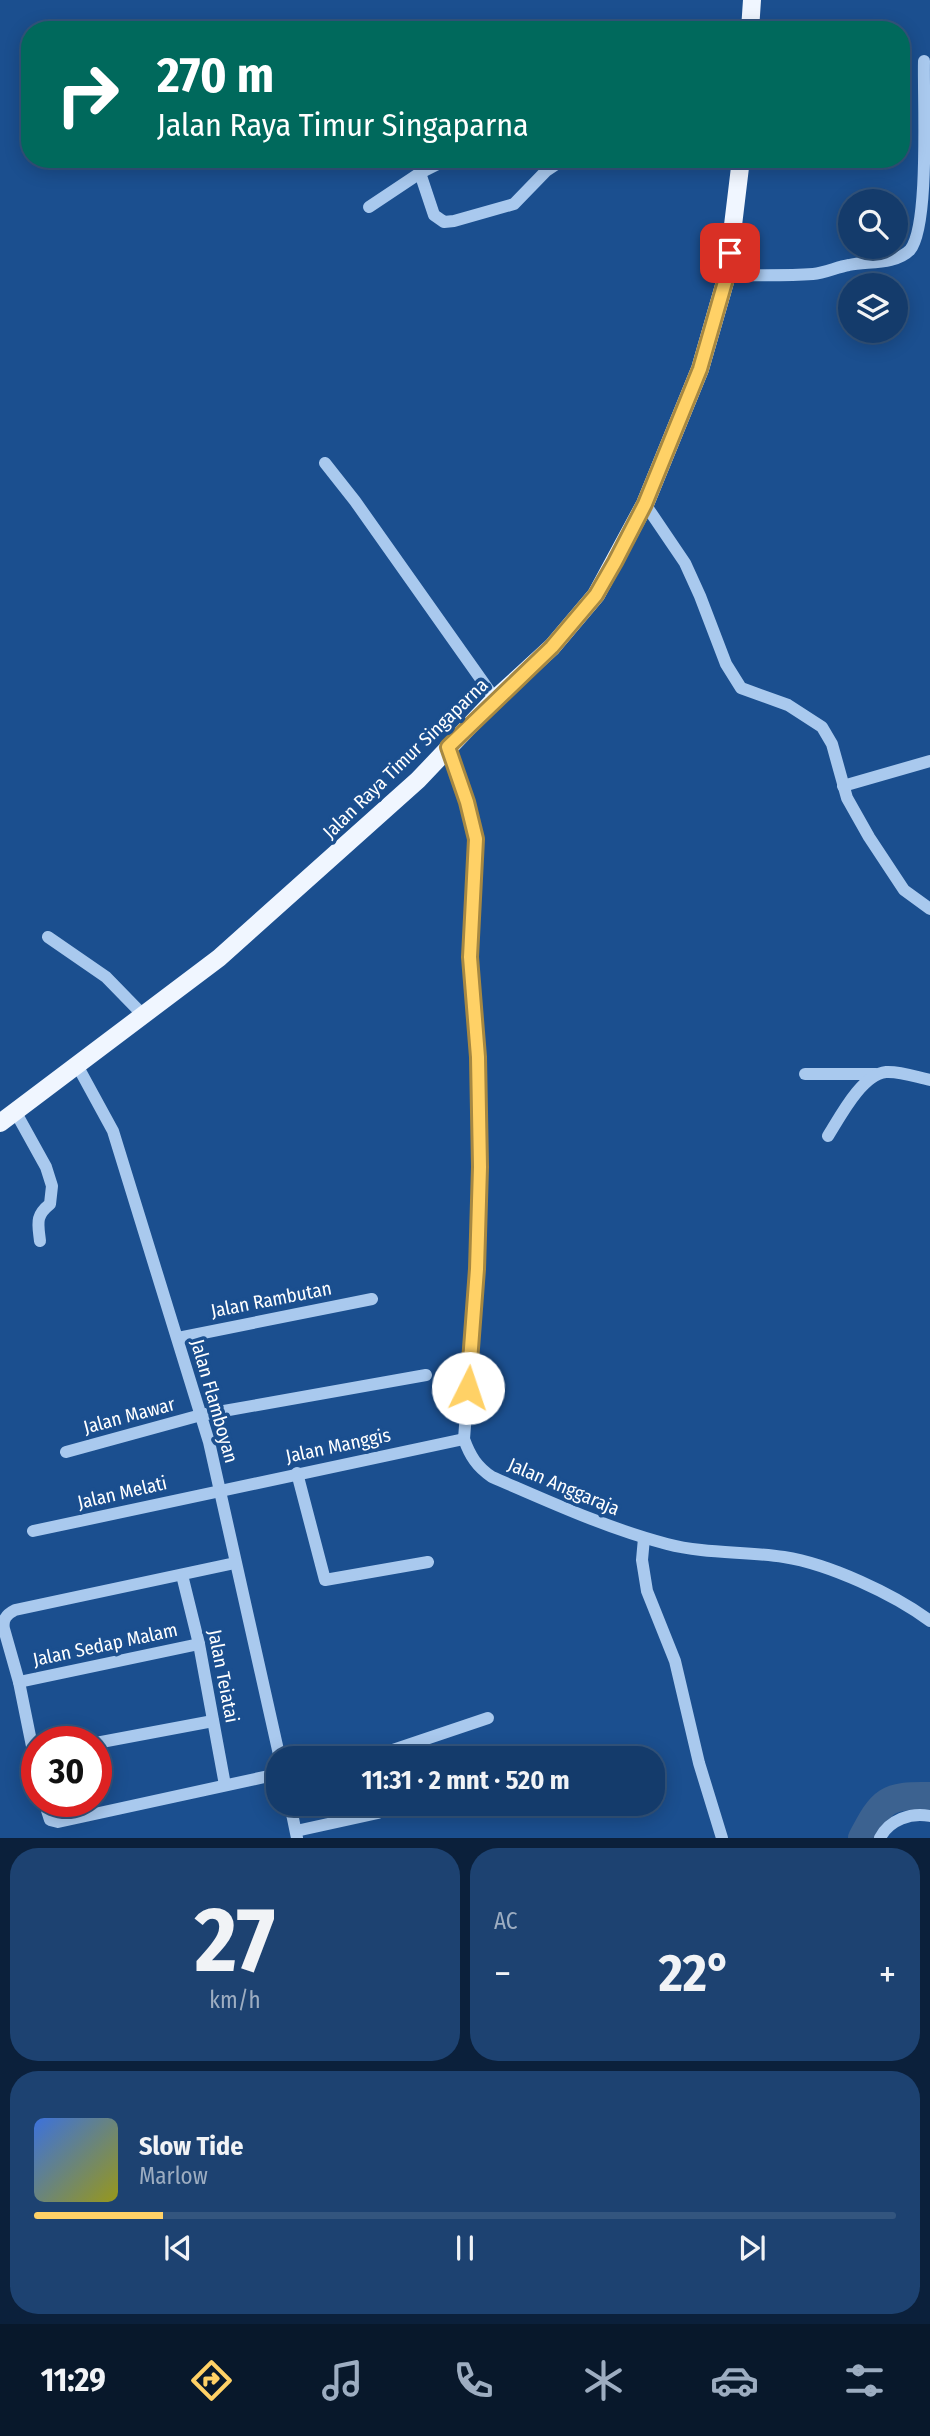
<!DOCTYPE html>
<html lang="id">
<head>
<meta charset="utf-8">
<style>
	body { margin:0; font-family:"Fira Sans Condensed",sans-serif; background:#1d4271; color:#f1f3f6; height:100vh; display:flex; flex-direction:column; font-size:26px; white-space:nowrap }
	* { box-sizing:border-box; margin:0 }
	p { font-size:23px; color:#9dadc1 }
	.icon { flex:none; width:38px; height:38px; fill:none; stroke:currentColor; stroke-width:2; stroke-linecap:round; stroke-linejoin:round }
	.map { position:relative; height:1838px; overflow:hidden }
	.side { display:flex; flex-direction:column; gap:10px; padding:10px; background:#0b203b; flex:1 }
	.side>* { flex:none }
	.hud { position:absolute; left:21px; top:21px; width:889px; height:147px; border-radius:28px; box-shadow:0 4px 18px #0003,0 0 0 2px #33557e; background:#00695c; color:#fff; overflow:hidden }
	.tools { position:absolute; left:838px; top:189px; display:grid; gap:14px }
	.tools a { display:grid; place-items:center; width:70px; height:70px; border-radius:50%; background:#143b6b; box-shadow:0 4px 18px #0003,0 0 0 2px #33557e; font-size:35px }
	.speed { position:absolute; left:21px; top:1726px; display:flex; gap:14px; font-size:35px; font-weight:700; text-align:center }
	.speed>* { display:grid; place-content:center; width:91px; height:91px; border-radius:50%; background:#143b6b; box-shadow:0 4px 18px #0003,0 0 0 2px #33557e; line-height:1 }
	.speed .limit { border:10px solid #d22; background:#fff; color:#111 }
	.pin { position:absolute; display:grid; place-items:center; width:60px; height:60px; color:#fff; margin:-30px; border-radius:14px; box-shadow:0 4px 10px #0006 }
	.me { position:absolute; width:77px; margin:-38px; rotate:4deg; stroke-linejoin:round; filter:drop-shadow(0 0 5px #0008) }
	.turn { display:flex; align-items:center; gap:24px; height:147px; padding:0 21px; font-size:32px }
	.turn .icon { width:91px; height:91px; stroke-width:2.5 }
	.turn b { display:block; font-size:49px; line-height:60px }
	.big { font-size:52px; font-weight:700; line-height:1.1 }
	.side .tile { flex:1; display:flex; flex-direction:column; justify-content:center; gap:10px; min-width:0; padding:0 24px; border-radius:28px; background:#1d4271 }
	.side .dial { align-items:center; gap:0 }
	.dial b { font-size:91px; line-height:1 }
	.song { display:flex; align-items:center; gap:21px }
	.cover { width:84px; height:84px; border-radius:10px; background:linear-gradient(135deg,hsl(220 70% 55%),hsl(60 70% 35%)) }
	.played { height:7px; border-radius:4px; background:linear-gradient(90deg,#ffd166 15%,#33557e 15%) }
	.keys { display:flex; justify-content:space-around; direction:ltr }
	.heat { display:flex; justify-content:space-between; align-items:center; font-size:38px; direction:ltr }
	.side .tiles { flex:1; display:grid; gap:10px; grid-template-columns:1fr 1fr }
	.tile:last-child { grid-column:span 2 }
	.trip { position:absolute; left:266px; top:1746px; width:399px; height:70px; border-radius:28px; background:#143b6b; box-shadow:0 4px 18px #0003,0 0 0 2px #33557e; font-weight:700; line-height:70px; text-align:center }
	.menu { display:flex; height:112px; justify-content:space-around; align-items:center; background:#08182b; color:#9dadc1 }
	.menu .icon { width:49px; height:49px }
	.menu .current { color:#ffd166 }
	.menu b { font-size:32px; color:#f1f3f6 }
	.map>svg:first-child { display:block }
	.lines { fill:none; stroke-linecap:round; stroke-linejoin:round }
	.river { stroke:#3c6290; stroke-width:28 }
	.minor { stroke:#a9c9ee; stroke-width:12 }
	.major { stroke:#f0f6ff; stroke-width:18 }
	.route-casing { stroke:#a68842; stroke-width:18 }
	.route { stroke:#ffd166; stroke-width:12 }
	.labels { text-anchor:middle; stroke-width:7; stroke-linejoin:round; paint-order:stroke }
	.street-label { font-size:19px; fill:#fff; stroke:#1b4f8f }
</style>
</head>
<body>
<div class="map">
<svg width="930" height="1838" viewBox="0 0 930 1838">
	<rect width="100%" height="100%" fill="#1b4f8f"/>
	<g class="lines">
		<path class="river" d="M862,1838c20,-38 24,-43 68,-42"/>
		<g class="minor">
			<path d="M420,173l14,42 10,7 10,-1 60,-17 32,-33 18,-12"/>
			<path d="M369,207l51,-34 28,-14"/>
			<path d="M727,275c29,0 58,1 86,-1 12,-1 24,-7 36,-9 19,-4 46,0 61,-15 20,-24 13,-151 14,-189"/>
			<path d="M325,463l30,38 140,198"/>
			<path d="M645,504l40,59 15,33 26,68 15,24 47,17 34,22 10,17 15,54 22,39 35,53 26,19"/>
			<path d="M448,747l19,55 9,37 -6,118 8,100 2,110 -3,102 -13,170c6,17 13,28 28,38 58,25 114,51 175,67 38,10 78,7 117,13 45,7 110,37 146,64"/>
			<path d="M843,786l87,-25"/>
			<path d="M48,937l58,40 37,38"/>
			<path d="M77,1065l36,66 96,311 71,317"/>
			<path d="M805,1074h71"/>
			<path d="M15,1111l31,56 6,19 -2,18c-15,12 -12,19 -10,37"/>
			<path d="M828,1136c12,-19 34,-62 58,-64 14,-1 30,5 44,8"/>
			<path d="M178,1338l194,-39"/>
			<path d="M66,1452l135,-37 225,-40"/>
			<path d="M297,1473l28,107 103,-18"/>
			<path d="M33,1531l431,-92"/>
			<path d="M644,1538l-2,22 5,31 28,70 24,102 23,75"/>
			<path d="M182,1575l17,69 26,141"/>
			<path d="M19,1682l180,-38"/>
			<path d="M96,1743l117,-22"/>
			<path d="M37,1755l-3,1 -15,-74 -15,-53c-2,-10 3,-15 11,-19l220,-47"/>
			<path d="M353,1759l37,-8 98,-33"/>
			<path d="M44,1801l6,19 8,2 220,-48"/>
			<path d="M290,1804l7,34"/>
			<path d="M296,1831l82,-18"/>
			<path d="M880,1838c9,-18 31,-26 50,-22"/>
		</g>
		<g class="major">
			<path d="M750,30l2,-30"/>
			<path d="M0,1123l219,-165 199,-178 77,-81 57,-52 44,-52 49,-91 55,-135 27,-94 14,-116"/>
		</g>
	</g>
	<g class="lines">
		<g class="route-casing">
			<path id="route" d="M468,1388l9,-119 3,-102 -2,-110 -8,-100 6,-118 -9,-37 -19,-55 104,-100 44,-52 19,-33 30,-58 55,-135 27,-94 3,-22"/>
		</g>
		<use href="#route" class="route"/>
	</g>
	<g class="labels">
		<g class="street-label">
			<text transform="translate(405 758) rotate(-44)" y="7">Jalan Raya Timur Singaparna</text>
			<text transform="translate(271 1299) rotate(-11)" y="7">Jalan Rambutan</text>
			<text transform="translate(215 1401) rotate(74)" y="7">Jalan Flamboyan</text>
			<text transform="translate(129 1415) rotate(-15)" y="7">Jalan Mawar</text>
			<text transform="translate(338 1445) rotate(-12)" y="7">Jalan Manggis</text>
			<text transform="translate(564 1486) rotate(23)" y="7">Jalan Anggaraja</text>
			<text transform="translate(122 1492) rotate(-13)" y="7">Jalan Melati</text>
			<text transform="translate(105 1644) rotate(-12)" y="7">Jalan Sedap Malam</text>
			<text transform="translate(224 1676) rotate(79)" y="7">Jalan Teiatai</text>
		</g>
	</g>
</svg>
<div class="tools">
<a><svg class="icon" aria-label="search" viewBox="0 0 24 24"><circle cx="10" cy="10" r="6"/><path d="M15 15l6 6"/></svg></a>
<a><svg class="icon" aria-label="layers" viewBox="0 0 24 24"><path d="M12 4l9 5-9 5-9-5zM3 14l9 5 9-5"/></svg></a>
</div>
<div class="speed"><div class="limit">30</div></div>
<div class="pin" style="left:730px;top:253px;background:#d93025"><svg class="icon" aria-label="arrive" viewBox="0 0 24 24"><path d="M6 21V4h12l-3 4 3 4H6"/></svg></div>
<svg class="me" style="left:468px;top:1388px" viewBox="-20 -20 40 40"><circle r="19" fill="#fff"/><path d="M0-13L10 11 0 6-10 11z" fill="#ffd166"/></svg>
<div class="trip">11:31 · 2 mnt · 520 m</div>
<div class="hud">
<div class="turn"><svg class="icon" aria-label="right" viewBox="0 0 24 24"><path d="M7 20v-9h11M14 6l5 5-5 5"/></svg><div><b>270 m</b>Jalan Raya Timur Singaparna</div></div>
</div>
</div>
<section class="side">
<div class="tiles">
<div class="tile dial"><b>27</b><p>km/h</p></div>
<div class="tile"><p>AC</p>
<div class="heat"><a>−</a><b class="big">22°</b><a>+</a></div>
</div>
<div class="tile">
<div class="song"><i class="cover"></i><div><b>Slow Tide</b><p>Marlow</p></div></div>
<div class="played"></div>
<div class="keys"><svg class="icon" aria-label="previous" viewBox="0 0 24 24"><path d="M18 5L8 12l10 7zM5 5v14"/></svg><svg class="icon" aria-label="pause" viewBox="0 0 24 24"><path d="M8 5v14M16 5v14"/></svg><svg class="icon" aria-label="next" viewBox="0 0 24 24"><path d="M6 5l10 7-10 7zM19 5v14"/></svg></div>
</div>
</div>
</section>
<nav class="menu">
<b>11:29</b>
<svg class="icon current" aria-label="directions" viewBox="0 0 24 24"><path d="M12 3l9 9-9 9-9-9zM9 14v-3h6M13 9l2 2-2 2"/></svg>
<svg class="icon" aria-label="music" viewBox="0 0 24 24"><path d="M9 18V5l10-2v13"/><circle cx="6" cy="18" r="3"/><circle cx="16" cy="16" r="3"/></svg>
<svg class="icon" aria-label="phone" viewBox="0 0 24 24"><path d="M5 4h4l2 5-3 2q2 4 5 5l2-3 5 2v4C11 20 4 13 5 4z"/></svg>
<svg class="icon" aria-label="climate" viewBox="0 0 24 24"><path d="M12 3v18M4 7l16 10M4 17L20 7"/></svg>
<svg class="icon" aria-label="car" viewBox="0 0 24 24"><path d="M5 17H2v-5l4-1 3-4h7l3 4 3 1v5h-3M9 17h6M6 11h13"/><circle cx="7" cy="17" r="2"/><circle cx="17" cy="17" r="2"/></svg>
<svg class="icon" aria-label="filters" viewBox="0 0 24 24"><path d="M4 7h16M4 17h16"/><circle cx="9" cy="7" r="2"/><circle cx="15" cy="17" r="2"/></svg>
</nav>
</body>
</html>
